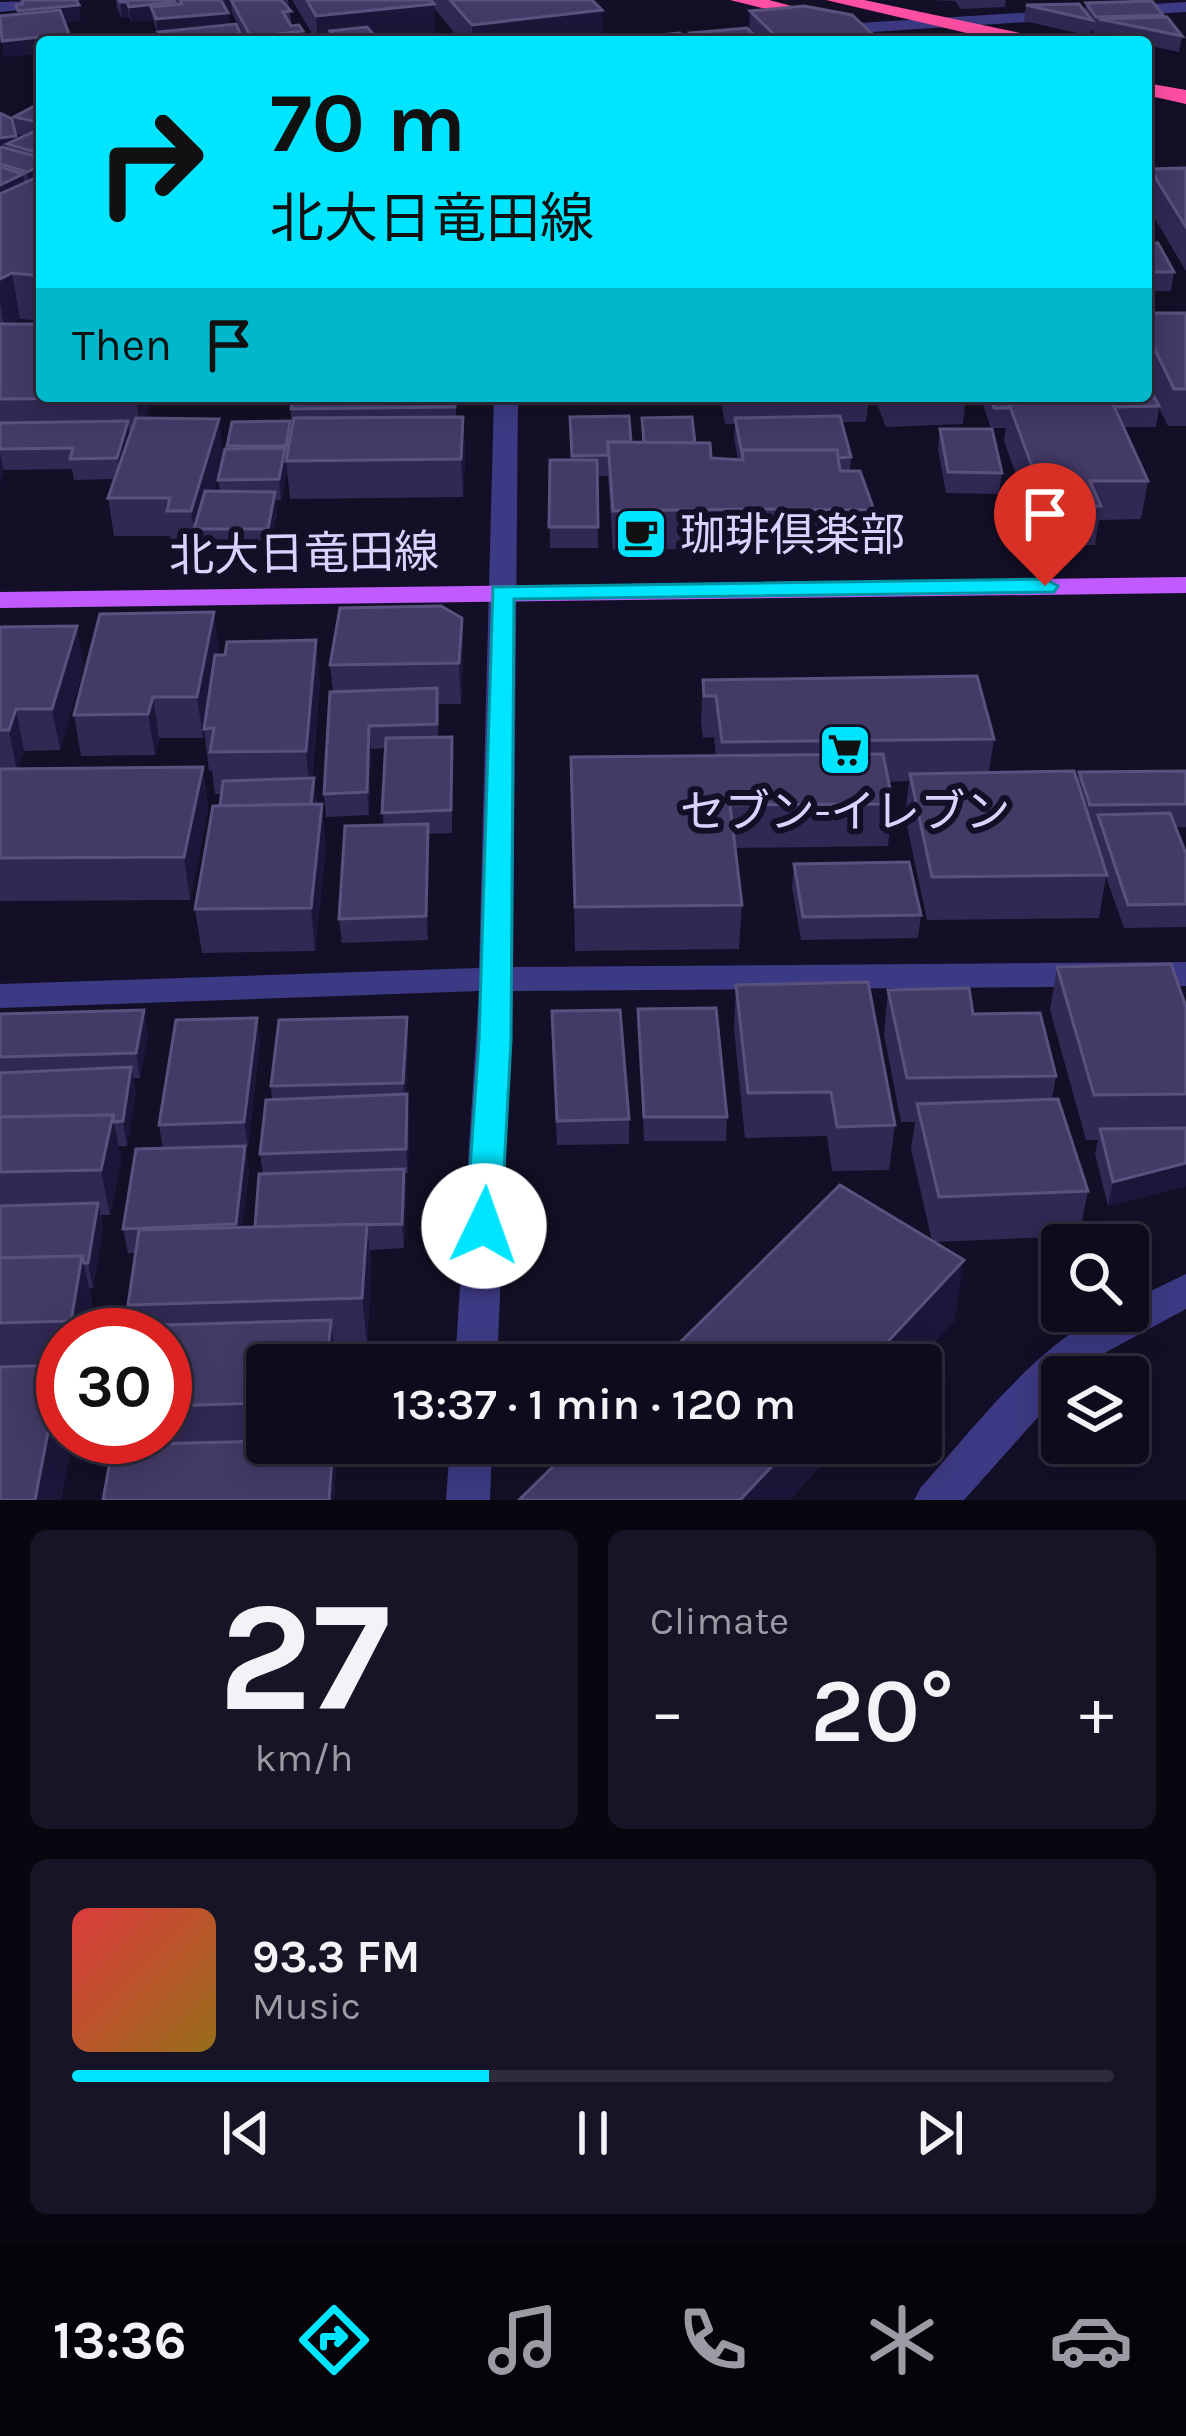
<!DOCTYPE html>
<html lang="en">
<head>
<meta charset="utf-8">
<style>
	body { margin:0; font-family:Karla,"Noto Sans JP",sans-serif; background:#171425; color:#f1f3f6; height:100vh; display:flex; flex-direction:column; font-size:45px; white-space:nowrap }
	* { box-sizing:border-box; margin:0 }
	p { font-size:39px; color:#9b9ba3 }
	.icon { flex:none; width:66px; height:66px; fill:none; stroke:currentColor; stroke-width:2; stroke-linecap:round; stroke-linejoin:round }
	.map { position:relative; height:1500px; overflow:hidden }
	.details { display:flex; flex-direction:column; gap:30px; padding:30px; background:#08060f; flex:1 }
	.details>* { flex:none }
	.guide { position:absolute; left:36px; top:36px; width:1116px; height:366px; border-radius:12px; box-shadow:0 6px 30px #0003,0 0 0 3px #2e2b3b; background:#00e5ff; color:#111; overflow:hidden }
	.fabs { position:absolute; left:1041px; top:1224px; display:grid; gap:24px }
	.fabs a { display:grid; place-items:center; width:108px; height:108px; border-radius:12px; background:#0e0b1c; box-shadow:0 6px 30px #0003,0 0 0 3px #2e2b3b; font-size:60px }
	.speed { position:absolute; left:36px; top:1308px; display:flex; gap:24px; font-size:60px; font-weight:700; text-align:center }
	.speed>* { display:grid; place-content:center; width:156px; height:156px; border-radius:50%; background:#0e0b1c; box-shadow:0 6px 30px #0003,0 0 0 3px #2e2b3b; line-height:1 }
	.speed .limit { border:18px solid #d22; background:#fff; color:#111 }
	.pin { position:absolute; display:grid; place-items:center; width:102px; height:102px; color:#fff; margin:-123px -51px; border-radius:50% 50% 50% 0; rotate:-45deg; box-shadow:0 0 12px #0007 }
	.pin .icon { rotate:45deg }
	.me { position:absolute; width:132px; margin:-66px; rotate:3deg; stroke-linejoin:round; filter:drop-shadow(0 0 9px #0008) }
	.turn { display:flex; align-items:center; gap:42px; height:252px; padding:0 36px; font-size:54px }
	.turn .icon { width:156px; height:156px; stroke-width:2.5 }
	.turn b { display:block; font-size:84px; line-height:102px }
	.then { display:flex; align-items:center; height:114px; padding:0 36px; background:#0003; gap:24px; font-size:45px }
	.big { font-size:90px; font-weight:600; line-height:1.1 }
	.details .widget { flex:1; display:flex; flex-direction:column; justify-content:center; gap:18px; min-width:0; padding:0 42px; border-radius:18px; background:#171425 }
	.details .dial { align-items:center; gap:0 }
	.dial b { font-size:156px; line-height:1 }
	.song { display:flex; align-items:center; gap:36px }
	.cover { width:144px; height:144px; border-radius:18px; background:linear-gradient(135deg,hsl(0 70% 55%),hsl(40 70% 35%)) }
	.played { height:12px; border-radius:6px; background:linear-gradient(90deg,#00e5ff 40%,#2e2b3b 40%) }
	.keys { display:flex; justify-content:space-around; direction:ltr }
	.heat { display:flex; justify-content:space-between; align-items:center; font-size:66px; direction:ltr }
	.details .tiles { flex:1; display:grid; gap:30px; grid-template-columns:1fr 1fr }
	.widget:last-child { grid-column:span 2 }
	.trip { position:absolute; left:246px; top:1344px; width:696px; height:120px; border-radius:12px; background:#0e0b1c; box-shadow:0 6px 30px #0003,0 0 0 3px #2e2b3b; font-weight:600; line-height:120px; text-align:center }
	.menu { display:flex; height:192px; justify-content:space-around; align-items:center; background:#06040b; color:#9b9ba3 }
	.menu .icon { width:84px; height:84px }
	.menu .active { color:#00e5ff }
	.menu b { font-size:54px; color:#f1f3f6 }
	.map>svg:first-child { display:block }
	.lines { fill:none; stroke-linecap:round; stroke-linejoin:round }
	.minor { fill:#3d3a85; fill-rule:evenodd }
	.major { fill:#c25bff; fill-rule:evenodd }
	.highway { fill:#ff4fa3; fill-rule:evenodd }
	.wall { fill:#312854 }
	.shaded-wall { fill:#1d163a }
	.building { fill:#433a66; stroke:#5a527e; stroke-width:3 }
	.route { fill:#00e5ff; stroke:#0095a6; stroke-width:3 }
	.labels { text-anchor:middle; stroke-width:12; stroke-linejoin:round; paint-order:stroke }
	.poi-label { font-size:45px; fill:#d9d4ff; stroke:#130f26; text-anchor:start }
	.street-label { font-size:45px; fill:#d9d4ff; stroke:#130f26 }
</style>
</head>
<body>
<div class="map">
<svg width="1186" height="1500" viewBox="0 0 1186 1500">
	<rect width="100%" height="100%" fill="#130f26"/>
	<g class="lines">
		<g class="minor">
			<path d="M80,0l-8,5 -72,7v-10z"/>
			<path d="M1186,2v10l-66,4 -8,-5 8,-5z"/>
			<path d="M1066,10l6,1v8l-245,16 -8,-5 8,-5z"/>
			<path d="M494,396h24l-5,571 673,-5v24l-673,5 -16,374h-42l24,-374 -479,17v-24l479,-16z"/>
			<path d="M1186,1274v35l-100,54 -12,14h-12v13l-98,110h-50l7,-13c45,-49 140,-176 207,-176v-9z"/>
			<path d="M450,1443h42l-2,57h-44z"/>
		</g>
		<path class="major" d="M1186,577v16l-1186,15v-16z"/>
		<g class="highway">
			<path d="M730,0h39l68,18 -10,6z"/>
			<path d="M826,0h38l170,36 10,6h-39z"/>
			<path d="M1146,83l40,7v14l-40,-9z"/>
		</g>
	</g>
	<g class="wall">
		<path d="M116,0h172l4,26 12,16h-57l-15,-29 -4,1 1,11 13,17h-82l-7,-22 -22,2 -2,-5 -7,1 -5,-10z"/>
		<path d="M292,0h300l10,10v29l-24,3h-116l-28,-34 1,26 -57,5 2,3h-63z"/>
		<path d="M931,0h75l-1,7 -44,2 -6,-8z"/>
		<path d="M1086,3l77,12v3l19,18 -3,16 -33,-7v-3h-16l-33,-7v-2h-3l-3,-4 -1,7 -66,-15 2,-16 59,6z"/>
		<path d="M750,11l131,31h-191v-9l59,-3z"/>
		<path d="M42,102v219l-22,-2 -11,5 144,72 -7,22 73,1 4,37 -10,36h7l-2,-12 9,-34 63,-25 1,12v-24l2,-13h163v21h7l2,37 -2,43 -173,2 -3,-29 -6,30h-5l1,13 -7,38 -98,-1 -2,-14h-56l-6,-38 6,-19 -40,1 -2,-11 -69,1 -3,14v-371l17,27 8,-4 -9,-2 -2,-17z"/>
		<path d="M1186,168v103l-40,-67 4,-35z"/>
		<path d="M1146,243l28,29 -3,19h-25z"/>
		<path d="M1146,313h40v113h-18l-9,-18 -3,19h-33l25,54 -7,38 -42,1 -4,25h-54l-37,-104 2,-13h-15l-11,-32h70l3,7h38l-4,-7 67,1 -8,-18z"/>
		<path d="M720,396h149l-3,26h-24l9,35 -1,14 24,39 -3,39 -124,-1 -134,2 -5,-74h-11l1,72h-48v-88h21l-1,-43 61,25 11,1v-25l53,25 16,15 27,2 -4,-22 1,-14h-10z"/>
		<path d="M874,396h92l-3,28 -77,3z"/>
		<path d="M940,429l62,44 -3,21 -53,-1 -8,-44z"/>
		<path d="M214,612l4,43 102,26 -8,97 14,68 -11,105 -113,2 -7,-44 27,-115h-7l-3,-24 -3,1 -5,-41 -1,8h-44l-4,17 -74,1 -7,-41z"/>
		<path d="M462,618l1,40 -2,46h-23v33h14v96l-24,1v106l-86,3 -3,-24 44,-94 2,-77 -14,1 -2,66 -43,2 -2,-23 9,-102 -3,-27z"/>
		<path d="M0,627l84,39 -24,84 -36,1 -6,17 185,-1 5,42 -18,91 -190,1z"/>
		<path d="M703,680l291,59 -5,33 88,10 2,-10 107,-1v56h-10l10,27v73l-62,1 -18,-51 -7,41 -172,2 -22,-104 4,-35 -20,1 4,22 -5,42 -153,2 7,57 -3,44 -164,2 -4,-194 145,-1 -2,-19 -11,1 -2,-17z"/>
		<path d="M794,864l127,51 -3,23 -117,2 -9,-52z"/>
		<path d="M1057,967l129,40v179l-78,20 -13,-52 3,-14h-12l-36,-130z"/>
		<path d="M736,985l159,140 -6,45 -57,1 -5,-35 -82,2 -11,-109z"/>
		<path d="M888,990l85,24 83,62 -4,23 36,92 -9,45 -145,6 21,78 -42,45h-256l275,-124 -21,-92 4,-27h-14l-17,-88z"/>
		<path d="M638,1009l89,108 -1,24h-82z"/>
		<path d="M144,1010l4,24 -8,44h-7l3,14 -9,54h-9l3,14 -11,55h-9l2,12 -10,61h-4l3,13 -6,34h-23v31h-2l12,71 -12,63h-61v-486z"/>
		<path d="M407,1017l1,24 -2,53 3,24 -1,55h-3l1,20 -2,55 -34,2 1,19 -4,74 -33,1 2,21h-69v78h67l2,22 -2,35h-231l22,-56 -1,-7h41v-102l-33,-9 -4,-21 8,-52h-8l-5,-24 40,-80 -4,-24 98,-107 3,24 -12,105h-3l4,24 -7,56h13l8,-53 -3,-20 12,-55 -1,-13z"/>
		<path d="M552,1035l77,84v25l-72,1z"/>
	</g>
	<g class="shaded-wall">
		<path d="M221,0h10l1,13 -4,1 1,14 -71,7 -2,-16 -5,-12 2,13 -22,2 -2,-15 46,-5 2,15z"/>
		<path d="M120,2h7l2,15 -7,1z"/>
		<path d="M434,4l1,30 -83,8 -22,-11 1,11h-13l-2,-26z"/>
		<path d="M79,5l2,16 -61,6 -2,-16z"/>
		<path d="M602,10v29l-24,3h-106v-17z"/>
		<path d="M303,31l1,11h-52l-1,-5z"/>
		<path d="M69,34l2,8h-29v12l-38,3 -2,-16z"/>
		<path d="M242,37v5h-56z"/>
		<path d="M16,136l2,11 -11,-3 2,11 -9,1v-18z"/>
		<path d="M42,165v19l-12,6 -3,-18z"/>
		<path d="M23,174l3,18 -26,12v-19z"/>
		<path d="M12,273l8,46 -16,8 -4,-25v-23z"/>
		<path d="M136,396h17l-12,39 -5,-37z"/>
		<path d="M463,417l2,37 -2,43 -2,-38z"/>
		<path d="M219,419l4,37 -21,73h-8l-3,-18z"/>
		<path d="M128,421l2,21 -10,37 -3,-21z"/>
		<path d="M285,448l2,21 -6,31 -2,-21z"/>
		<path d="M0,452l4,21 -4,11z"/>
		<path d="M275,492l2,21 -7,38 -2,-22z"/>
		<path d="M214,612l5,41 -16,85 -6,-41z"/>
		<path d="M462,618l1,40 -2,46 -2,-41z"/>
		<path d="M77,626l7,40 -24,84 -8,-41z"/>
		<path d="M316,640l4,41 -10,112 -4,-42z"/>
		<path d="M153,697l6,41 -4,17 -7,-41z"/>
		<path d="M16,709l8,42 -7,20 -8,-41z"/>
		<path d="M369,726l2,23 -2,66 -2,-23z"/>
		<path d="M203,767l5,42 -18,91 -6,-43z"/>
		<path d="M314,778l2,23 -4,35 -2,-23z"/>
		<path d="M322,804l4,42 -11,105 -4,-43z"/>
		<path d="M428,824l1,23 -1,93 -2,-24z"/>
		<path d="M144,1010l4,24 -8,44 -4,-25z"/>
		<path d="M407,1017l1,24 -3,66 -2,-24z"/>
		<path d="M257,1018l3,24 -12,105 -4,-25z"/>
		<path d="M131,1067l5,25 -9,54 -4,-25z"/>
		<path d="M407,1094l2,24 -1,55 -2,-24z"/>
		<path d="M113,1115l8,45 -11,55 -9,-45z"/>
		<path d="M245,1146l4,25 -9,78 -4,-25z"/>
		<path d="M1186,1163v23l-78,20 5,-24z"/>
		<path d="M404,1169l2,24 -2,55 -2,-24z"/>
		<path d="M98,1203l5,24 -10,61 -5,-25z"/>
		<path d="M367,1224l4,45 -4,74 -5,-45z"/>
		<path d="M82,1256l10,45 -6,34h-12l-3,-14z"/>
		<path d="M964,1260l-9,60 -42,45h-47z"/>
		<path d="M331,1320l5,45h-9z"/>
		<path d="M61,1365l2,8v64h10l-12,63h-26z"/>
		<path d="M333,1443l3,22 -2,35h-5z"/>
		<path d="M794,1443h48l-52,57h-50z"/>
	</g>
	<g class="building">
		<path d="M22,0h54l3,5 -61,6 -2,-6 7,-1z"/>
		<path d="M119,0h55l1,2 -46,5 -2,-5h-7z"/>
		<path d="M180,0h41l7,13 -72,6 -5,-12 31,-3z"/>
		<path d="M231,0h50l10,11 -8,1 8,14 8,-1 4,6 -52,6z"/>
		<path d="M307,0h124l3,4 -118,12z"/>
		<path d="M450,0h142l10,10 -130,15z"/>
		<path d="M1152,1l11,14 -67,2 -10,-14z"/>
		<path d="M1079,4l13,16 -66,-15z"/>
		<path d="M804,6l48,9 29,27h-99l-32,-31z"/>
		<path d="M60,10l9,24 -67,7 -2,-25z"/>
		<path d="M1167,17l15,19 -83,-17z"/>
		<path d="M236,24l6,13 -56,5h-23l-5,-10z"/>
		<path d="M367,27l13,15h-41l-9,-11z"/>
		<path d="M747,28l14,14h-63l-8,-9z"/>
		<path d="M680,33l10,9h-60l-3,-4z"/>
		<path d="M42,102v21l-28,-6z"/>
		<path d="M0,113l12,6 4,17 -16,2z"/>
		<path d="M33,132l9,3v19l-35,-10z"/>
		<path d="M2,147l40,11v7l-15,7 -27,-8v-16z"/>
		<path d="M0,167l23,7 -23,11z"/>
		<path d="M1186,168v59l-36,-58z"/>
		<path d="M42,175v101l-30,-3 -12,6v-85z"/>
		<path d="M1146,243h12l16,29h-28z"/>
		<path d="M1146,313h40v76h-12l-28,-58z"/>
		<path d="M0,324h42v72h94v2l-136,1z"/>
		<path d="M1146,382l13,24 -45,1 -2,-5 -8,1 -4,-7h46z"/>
		<path d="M293,396h162v11l-164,2z"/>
		<path d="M989,396h61l3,7 -44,1 -1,4h-14z"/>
		<path d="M1112,402l36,79h-58l11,25 -54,1 -38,-103z"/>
		<path d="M629,416l2,26h-23v13l-36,1 -2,-39z"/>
		<path d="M840,416l11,41 -13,1 -1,-8h-95v4l-7,-36z"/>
		<path d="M463,417l-2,42 -175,2 8,-43z"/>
		<path d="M692,417l3,26h-51l-2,-25z"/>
		<path d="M136,418l83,1 -28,92h-24l3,-13h-62z"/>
		<path d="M128,421l-11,37 -47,1 3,-11 -73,1v-26z"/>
		<path d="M290,421l-4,25h-59l5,-24z"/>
		<path d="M940,429h52l10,44 -54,-1z"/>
		<path d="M608,442l102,1 1,15 32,2 -1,-10h95l3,21h20l14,39 -125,-1 -136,2z"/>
		<path d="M285,448l-6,31 -61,1 7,-31z"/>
		<path d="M550,460h47l1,67h-49z"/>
		<path d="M205,491l70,1 -7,37h-74z"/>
		<path d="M441,606l21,12 -3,45 -129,2 10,-57z"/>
		<path d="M214,612l-17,85h-44l-5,17 -74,1 26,-101z"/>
		<path d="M77,626l-25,83h-36l-7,21h-9v-103z"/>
		<path d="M316,640l-10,111 -96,1 4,-24 -10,1 11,-74h10l2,-13z"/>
		<path d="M977,676l17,63 -272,3 -6,-46h-12l-1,-16z"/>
		<path d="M437,688v36l-68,2 -2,66 -43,2 6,-102z"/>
		<path d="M452,737l-1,73 -69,3 4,-75z"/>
		<path d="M883,754l10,50 -163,1 12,100 -167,2 -4,-150z"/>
		<path d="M203,767l-19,90 -184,1v-89z"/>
		<path d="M1074,771l33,104 -175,2 -22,-103z"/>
		<path d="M1186,771v33l-96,1 -11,-33z"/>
		<path d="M314,778l-3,26 -91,2 3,-25z"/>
		<path d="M322,804l-11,104 -116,1 18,-103z"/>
		<path d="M1170,813l16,41v50l-58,1 -30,-90z"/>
		<path d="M428,824l-2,92 -87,3 6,-93z"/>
		<path d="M909,862l12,53 -118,2 -9,-53z"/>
		<path d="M1171,964l15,43v87l-92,1 -37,-128z"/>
		<path d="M868,982l27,143 -58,2 -6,-35 -83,1 -12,-108z"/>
		<path d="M969,988l4,26 67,-1 16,63 -149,2 -19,-88z"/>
		<path d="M716,1008l11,109h-83l-6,-108z"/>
		<path d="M144,1010l-8,43 -136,4v-43z"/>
		<path d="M620,1010l9,109 -72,2 -5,-110z"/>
		<path d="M407,1017l-4,66 -132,3 8,-66z"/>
		<path d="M257,1018l-13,104 -85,3 17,-105z"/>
		<path d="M131,1067l-8,54 -9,1 -1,-7 -113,2v-44z"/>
		<path d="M407,1094l-1,55 -146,5 6,-54z"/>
		<path d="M1058,1099l30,92 -149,6 -22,-93z"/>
		<path d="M113,1115l-12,55 -101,2v-55z"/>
		<path d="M1186,1128v35l-73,19 -13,-53z"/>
		<path d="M245,1146l-9,78 -113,5 13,-80z"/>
		<path d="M404,1169l-2,55 -147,3 4,-53z"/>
		<path d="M840,1185l124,75 -98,105h-209z"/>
		<path d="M98,1203l-10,60h-4l-2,-7 -82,2v-52z"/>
		<path d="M367,1224l-5,74 -234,7 11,-75z"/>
		<path d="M82,1256l-11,65 -71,2v-65z"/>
		<path d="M331,1320l-4,45h-60v38l-102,3v-71h-35l1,-9z"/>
		<path d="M61,1365l-26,135h-35v-133z"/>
		<path d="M267,1441v2h66l-4,57h-226l10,-55z"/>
		<path d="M577,1443h217l-54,57h-221z"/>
	</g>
	<path class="route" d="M1045,579l13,7 -4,6 -540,7 -3,441 -10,186 -5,9 -12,4 -13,-4 -5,-9 13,-186 14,-453z"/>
	<defs>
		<g id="cafe-square" transform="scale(2.7)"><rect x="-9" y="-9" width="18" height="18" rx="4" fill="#00e5ff" stroke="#130f26"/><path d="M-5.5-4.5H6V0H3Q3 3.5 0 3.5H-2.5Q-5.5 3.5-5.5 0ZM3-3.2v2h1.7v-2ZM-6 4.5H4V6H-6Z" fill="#111"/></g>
		<g id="supermarket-square" transform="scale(2.7)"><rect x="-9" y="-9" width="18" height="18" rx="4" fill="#00e5ff" stroke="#130f26"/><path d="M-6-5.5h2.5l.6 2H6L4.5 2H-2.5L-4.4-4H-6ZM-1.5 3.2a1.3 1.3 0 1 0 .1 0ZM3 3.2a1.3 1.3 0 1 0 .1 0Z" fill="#111"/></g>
	</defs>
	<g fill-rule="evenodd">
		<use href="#cafe-square" x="641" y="534"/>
		<use href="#supermarket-square" x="845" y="750"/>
	</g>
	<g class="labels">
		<g class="poi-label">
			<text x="680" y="550">珈琲倶楽部</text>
			<text x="845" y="827" text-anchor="middle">セブン-イレブン</text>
		</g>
		<g class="street-label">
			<text transform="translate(304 553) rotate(-1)" y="16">北大日竜田線</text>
		</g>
	</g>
</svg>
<div class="fabs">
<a><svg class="icon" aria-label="search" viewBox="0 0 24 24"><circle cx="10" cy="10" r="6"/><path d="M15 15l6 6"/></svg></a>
<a><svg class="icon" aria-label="layers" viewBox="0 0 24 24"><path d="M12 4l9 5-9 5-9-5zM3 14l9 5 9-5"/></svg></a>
</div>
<div class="speed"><div class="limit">30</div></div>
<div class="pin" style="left:1045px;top:586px;background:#d93025"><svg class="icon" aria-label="arrive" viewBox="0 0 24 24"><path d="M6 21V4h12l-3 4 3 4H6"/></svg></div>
<svg class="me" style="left:484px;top:1226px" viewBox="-20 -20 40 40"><circle r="19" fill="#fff"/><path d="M0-13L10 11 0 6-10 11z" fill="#00e5ff"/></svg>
<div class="trip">13:37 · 1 min · 120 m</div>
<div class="guide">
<div class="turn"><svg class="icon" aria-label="right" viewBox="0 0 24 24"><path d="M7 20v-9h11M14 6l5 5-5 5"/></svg><div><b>70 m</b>北大日竜田線</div></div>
<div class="then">Then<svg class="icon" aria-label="arrive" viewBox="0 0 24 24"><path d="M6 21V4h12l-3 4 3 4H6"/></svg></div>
</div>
</div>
<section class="details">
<div class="tiles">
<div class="widget dial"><b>27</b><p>km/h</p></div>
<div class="widget"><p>Climate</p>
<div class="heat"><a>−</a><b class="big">20°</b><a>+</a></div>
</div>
<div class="widget">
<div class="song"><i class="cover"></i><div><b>93.3 FM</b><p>Music</p></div></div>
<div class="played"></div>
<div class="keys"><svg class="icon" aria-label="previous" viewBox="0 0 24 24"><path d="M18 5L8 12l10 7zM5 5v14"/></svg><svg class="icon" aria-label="pause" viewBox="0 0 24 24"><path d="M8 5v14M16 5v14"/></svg><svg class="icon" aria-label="next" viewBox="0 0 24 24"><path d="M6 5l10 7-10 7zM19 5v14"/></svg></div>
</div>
</div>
</section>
<nav class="menu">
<b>13:36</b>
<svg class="icon active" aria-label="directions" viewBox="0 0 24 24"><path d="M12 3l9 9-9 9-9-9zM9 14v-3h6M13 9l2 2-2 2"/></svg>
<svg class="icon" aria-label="music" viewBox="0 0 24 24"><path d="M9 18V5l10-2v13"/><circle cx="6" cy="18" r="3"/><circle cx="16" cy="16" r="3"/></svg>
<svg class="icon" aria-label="phone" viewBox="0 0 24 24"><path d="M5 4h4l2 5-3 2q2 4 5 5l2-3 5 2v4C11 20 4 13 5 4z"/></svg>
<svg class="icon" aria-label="climate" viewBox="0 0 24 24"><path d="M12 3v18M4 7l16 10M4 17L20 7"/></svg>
<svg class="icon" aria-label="car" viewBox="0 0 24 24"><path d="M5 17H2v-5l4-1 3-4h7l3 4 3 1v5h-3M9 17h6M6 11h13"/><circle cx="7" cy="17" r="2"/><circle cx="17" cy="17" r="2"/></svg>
</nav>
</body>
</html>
